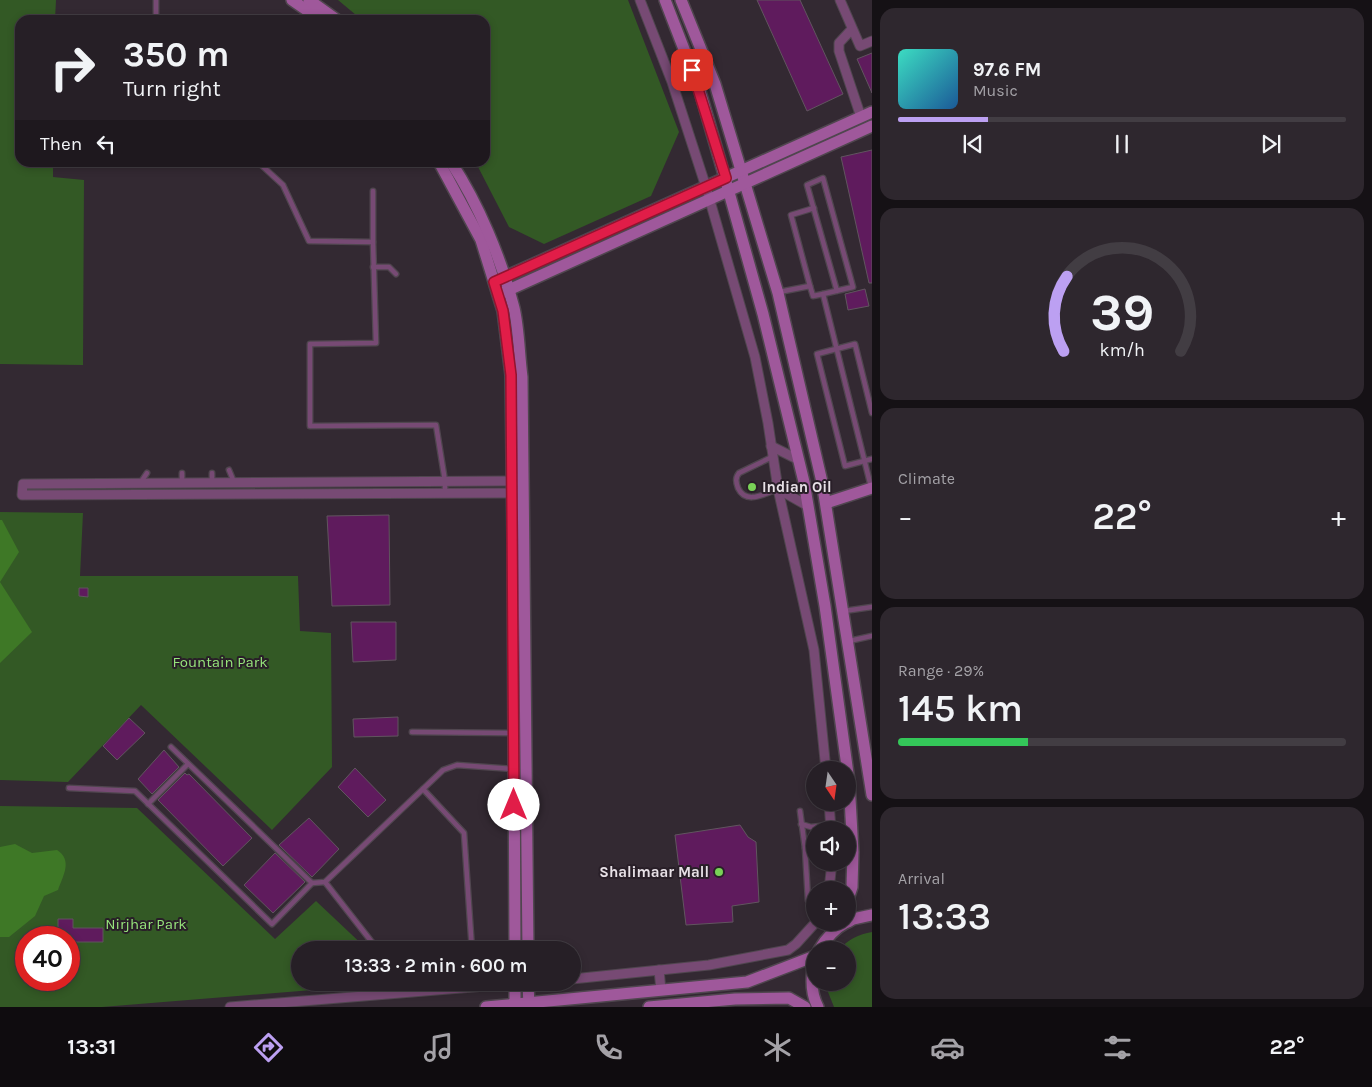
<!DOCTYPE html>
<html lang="en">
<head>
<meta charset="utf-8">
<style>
	body { margin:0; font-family:Karla,sans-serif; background:#2e272e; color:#f1f3f6; height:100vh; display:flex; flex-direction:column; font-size:19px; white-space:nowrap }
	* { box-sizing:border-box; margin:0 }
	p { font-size:16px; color:#a4a2a7 }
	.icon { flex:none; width:28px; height:28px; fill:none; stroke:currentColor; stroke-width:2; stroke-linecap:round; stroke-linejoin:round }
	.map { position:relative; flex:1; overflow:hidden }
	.details { display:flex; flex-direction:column; gap:8px; padding:8px; background:#151115; width:500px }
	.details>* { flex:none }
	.banner { position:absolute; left:15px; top:15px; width:475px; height:152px; border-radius:15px; box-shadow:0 2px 8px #0003,0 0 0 1px #423d43; background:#261f26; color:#f1f3f6; overflow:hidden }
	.needle { width:32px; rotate:167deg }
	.controls { position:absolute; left:806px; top:761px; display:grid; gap:10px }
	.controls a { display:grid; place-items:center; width:50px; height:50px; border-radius:50%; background:#261f26; box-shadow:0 2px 8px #0003,0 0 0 1px #423d43; font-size:25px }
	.speed { position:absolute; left:15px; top:926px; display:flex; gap:10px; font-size:25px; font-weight:700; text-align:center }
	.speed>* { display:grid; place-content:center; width:65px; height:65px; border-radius:50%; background:#261f26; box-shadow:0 2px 8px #0003,0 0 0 1px #423d43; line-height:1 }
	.speed .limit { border:8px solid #d22; background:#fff; color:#111 }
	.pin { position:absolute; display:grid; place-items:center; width:42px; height:42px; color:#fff; margin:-21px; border-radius:10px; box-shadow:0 2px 8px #0006 }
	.me { position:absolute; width:55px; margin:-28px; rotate:0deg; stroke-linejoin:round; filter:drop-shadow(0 0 4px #0008) }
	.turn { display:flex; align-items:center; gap:18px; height:105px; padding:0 25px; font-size:22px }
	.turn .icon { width:65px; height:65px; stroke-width:2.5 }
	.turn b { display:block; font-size:35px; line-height:42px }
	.then { display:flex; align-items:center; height:48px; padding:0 25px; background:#0003; gap:10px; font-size:19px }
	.big { font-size:38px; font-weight:600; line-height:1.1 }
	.details .widget { flex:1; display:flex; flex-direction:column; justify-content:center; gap:8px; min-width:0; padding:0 18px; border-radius:15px; background:#2e272e }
	.details .dial { align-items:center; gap:0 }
	.dial svg { height:130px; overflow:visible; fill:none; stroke:#423d43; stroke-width:7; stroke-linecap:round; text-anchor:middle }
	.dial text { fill:#f1f3f6; stroke:none }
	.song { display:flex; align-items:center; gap:15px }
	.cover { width:60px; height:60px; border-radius:8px; background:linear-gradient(135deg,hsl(170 70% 55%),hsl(210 70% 35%)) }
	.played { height:5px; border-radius:2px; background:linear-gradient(90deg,#bca0f2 20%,#423d43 20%) }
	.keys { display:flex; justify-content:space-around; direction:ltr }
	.heat { display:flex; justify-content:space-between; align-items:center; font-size:28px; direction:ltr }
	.charge { height:8px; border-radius:4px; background:linear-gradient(90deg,#34c759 29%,#423d43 0) }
	.trip { position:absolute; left:291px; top:941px; width:290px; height:50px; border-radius:25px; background:#261f26; box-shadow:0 2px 8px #0003,0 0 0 1px #423d43; font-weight:600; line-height:50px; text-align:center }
	.menu { display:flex; height:80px; justify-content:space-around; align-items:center; background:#0f0c0f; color:#a4a2a7 }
	.menu .icon { width:35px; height:35px }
	.menu .current { color:#bca0f2 }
	.menu b { font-size:22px; color:#f1f3f6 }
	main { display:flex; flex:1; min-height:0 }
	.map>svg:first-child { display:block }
	.green { fill:#335925; fill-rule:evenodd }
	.water { fill:#3e7826 }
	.building { fill:#5f1b5d; stroke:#61555f }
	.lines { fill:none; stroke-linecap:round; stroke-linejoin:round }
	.lane-casing { stroke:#50464f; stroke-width:7 }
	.street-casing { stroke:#50464f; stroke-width:11 }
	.secondary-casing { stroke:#50464f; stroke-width:14 }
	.lane { stroke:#774a74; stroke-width:4.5 }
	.street { stroke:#774a74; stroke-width:9 }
	.secondary { stroke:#9f589b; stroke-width:11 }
	.route-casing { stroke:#92132f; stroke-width:12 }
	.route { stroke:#e11d48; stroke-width:9 }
	.poi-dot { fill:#79d157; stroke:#291f28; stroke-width:2 }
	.labels { text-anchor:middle; stroke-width:4; stroke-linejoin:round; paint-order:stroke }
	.poi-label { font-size:15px; font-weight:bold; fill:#e8e1e7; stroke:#291f28; text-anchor:start }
	.park-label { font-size:15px; fill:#97e67c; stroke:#291f28 }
</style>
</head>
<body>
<main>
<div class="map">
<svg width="872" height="1007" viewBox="0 0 872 1007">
	<rect width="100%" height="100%" fill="#332932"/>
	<g class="green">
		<path d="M0,0h56l-1,20h-35v142l33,1v14l31,3 -1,185 -83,-1z"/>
		<path d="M338,0h290l51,132 -28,64 -107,48 -35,-17 -33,-64 9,-1v-142h-123z"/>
		<path d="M0,512l83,1 -3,63h218l2,55 31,2 1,134 -60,63 -131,-125 -73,77 -68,-2z"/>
		<path d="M0,806l137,2 138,131 41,-38 52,49h-68v32l99,1 -297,24h-102zM26,938h43v42h-43z"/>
		<path d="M872,932v75h-38l-6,-15 -1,-9 21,-1v-32h-9c8,-10 20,-16 33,-18z"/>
	</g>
	<g class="water">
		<path d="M0,520h2l17,32 -19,30 32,50 -32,31z"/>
		<path d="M15,844l17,9 25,-3c16,10 6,26 1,40l-14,6 -9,20 -26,21h-9v-90z"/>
	</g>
	<g class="building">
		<path d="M757,0h43l43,94 -36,17z"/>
		<path d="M872,53v40l-15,-34z"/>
		<path d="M872,150v133h-3l-28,-126z"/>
		<path d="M865,289l4,17 -21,4 -3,-16z"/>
		<path d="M389,515l1,90 -58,1 -5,-90z"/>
		<path d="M79,588h9v9l-9,-1z"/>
		<path d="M351,622h45v38l-43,2z"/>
		<path d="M398,717v19l-44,1 -1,-18z"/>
		<path d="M129,718l16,15 -28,27 -14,-14z"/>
		<path d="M164,750l15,17 -27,27 -14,-15z"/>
		<path d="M355,768l31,32 -18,17 -30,-30z"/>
		<path d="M185,773l2,2 2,-1 63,64 -29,28 -65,-66z"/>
		<path d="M309,818l30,31 -27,28 -33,-32z"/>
		<path d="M740,825l8,12 8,5 3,60 -27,4 1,16 -47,3 -11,-90z"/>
		<path d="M275,853l30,29 -32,31 -29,-28z"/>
		<path d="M58,919h15v9h30v14h-34v-4h-11z"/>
	</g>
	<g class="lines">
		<g class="lane-casing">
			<g id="lane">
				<path d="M156,20v-20"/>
				<path d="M258,162l25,23 26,56 64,1 3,101 -66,1v82l126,-1 9,56v12"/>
				<path d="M373,242v-51"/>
				<path d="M373,267h16l7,7"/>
				<path d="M810,286l-19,-71 23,-7"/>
				<path d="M779,292l31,-6 3,10 10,-2 48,193"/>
				<path d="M823,294l30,-7 -30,-109 -16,7 30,106"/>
				<path d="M872,413l-17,-69 -38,10 28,112 27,-7"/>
				<path d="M772,457l-33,16c-4,5 -3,9 -1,15 8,17 26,6 40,1"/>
				<path d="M229,470l5,12"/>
				<path d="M212,473v10"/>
				<path d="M141,482l6,-9"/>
				<path d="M182,483v-10"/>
				<path d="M844,611l28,-4"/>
				<path d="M849,641l23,-5"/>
				<path d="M412,732l102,1"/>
				<path d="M171,747l141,136"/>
				<path d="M69,788l66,3 137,133 40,-41 13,-1 118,-112 14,-5 55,4"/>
				<path d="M423,789l41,44 8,117"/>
				<path d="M148,804l40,-40"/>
				<path d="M800,811l5,37"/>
				<path d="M801,824l10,3 19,-2"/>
				<path d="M325,882l46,59 10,9"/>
				<path d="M808,900l-3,-52 4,-4 6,-1"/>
			</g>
		</g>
		<g class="street-casing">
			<g id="street">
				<path d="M640,0l32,82 34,105 49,170 13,66 10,66 36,161 12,120"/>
				<path d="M840,0l20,46 12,-5"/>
				<path d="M852,29l-13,14v8l22,66"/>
				<path d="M771,446l28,14"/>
				<path d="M778,489l30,17"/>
				<path d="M518,493l-496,2 1,-11 495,-3"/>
				<path d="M829,802l2,28"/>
				<path d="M829,890l3,-28"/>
				<path d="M659,970l2,20"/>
				<path d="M572,979l137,-14 79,-15 8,-6 20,-22"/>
				<path d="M230,1007l304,-25"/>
			</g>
		</g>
		<g class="secondary-casing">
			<g id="secondary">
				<path d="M292,0l29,20"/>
				<path d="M309,0l28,20"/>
				<path d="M665,0l34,88 26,90 38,136 41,168 21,124 24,175 4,71 -1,35 -4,12"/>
				<path d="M681,0l34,84 63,209 44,189 50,313"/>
				<path d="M439,162l42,78 22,71 8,64 2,165 2,410"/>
				<path d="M451,162c28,43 50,96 63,146 5,21 5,46 8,69l6,573"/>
				<path d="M498,280l374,-168"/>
				<path d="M502,293l370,-167"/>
				<path d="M826,503l46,-15"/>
				<path d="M848,922l5,-3 19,-4"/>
				<path d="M819,950c7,-12 15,-21 28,-28"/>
				<path d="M815,959c-4,16 -5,33 3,48"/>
				<path d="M528,982l1,25"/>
				<path d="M486,1007l261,-25 68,-26"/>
				<path d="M515,1007v-25"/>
				<path d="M649,1007l86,-8 54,-1 16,9"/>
			</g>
		</g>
		<use href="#lane" class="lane"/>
		<use href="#street" class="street"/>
		<use href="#secondary" class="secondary"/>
	</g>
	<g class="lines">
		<g class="route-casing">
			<path id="route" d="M514,805l-3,-430 -8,-64 -9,-29 232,-104 -34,-108"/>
		</g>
		<use href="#route" class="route"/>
	</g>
	<g class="poi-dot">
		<circle cx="752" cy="487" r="5"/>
		<circle cx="719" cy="872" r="5"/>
	</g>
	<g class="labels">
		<g class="poi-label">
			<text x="762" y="492">Indian Oil</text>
			<text x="709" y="877" text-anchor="end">Shalimaar Mall</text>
		</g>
		<g class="park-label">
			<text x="220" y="667">Fountain Park</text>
			<text x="146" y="929">Nirjhar Park</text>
		</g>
	</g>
</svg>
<div class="controls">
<a><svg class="needle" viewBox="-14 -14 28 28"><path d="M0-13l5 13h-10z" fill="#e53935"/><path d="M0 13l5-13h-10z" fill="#a4a2a7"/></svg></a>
<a><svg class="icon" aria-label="sound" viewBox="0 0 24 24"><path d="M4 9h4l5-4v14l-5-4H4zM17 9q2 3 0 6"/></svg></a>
<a>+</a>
<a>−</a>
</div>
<div class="speed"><div class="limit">40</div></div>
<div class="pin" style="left:692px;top:70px;background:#d93025"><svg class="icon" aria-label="arrive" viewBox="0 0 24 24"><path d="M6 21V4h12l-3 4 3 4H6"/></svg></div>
<svg class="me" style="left:514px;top:805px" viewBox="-20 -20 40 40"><circle r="19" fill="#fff"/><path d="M0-13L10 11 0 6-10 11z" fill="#e11d48"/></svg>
<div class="trip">13:33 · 2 min · 600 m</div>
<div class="banner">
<div class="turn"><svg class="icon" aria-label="right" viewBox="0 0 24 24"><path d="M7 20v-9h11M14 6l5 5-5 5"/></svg><div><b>350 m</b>Turn right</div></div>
<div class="then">Then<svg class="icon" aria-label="left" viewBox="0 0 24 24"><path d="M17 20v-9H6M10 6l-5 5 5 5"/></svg></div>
</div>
</div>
<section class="details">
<div class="widget">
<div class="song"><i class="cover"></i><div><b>97.6 FM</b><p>Music</p></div></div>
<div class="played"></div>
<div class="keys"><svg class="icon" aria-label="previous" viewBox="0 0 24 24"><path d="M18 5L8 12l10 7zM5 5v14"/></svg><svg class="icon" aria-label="pause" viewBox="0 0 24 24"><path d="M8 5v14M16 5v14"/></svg><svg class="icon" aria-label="next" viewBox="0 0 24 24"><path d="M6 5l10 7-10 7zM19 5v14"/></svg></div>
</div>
<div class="widget dial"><svg viewBox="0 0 100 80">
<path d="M14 69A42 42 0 1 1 86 69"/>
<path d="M14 69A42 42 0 0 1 16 23" stroke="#bca0f2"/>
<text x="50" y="56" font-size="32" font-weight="700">39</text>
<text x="50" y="72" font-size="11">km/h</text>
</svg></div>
<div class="widget"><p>Climate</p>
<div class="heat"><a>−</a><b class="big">22°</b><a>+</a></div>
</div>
<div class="widget"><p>Range · 29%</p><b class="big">145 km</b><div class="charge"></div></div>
<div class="widget"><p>Arrival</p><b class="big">13:33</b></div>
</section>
</main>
<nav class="menu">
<b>13:31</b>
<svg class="icon current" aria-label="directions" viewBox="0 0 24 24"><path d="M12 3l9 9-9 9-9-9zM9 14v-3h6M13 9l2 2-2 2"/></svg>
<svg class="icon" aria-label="music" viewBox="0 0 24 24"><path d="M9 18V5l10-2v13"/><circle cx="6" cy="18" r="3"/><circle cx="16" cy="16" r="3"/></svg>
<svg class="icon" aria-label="phone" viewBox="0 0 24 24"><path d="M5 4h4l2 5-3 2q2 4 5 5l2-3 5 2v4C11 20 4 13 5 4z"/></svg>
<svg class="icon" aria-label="climate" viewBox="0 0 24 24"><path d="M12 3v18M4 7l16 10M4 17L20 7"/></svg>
<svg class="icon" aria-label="car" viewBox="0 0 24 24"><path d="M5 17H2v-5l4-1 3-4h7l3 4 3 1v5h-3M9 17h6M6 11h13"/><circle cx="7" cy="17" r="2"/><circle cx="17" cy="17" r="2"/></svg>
<svg class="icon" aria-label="filters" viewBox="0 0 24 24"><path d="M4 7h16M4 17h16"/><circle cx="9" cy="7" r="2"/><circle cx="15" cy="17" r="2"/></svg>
<b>22°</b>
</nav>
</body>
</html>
